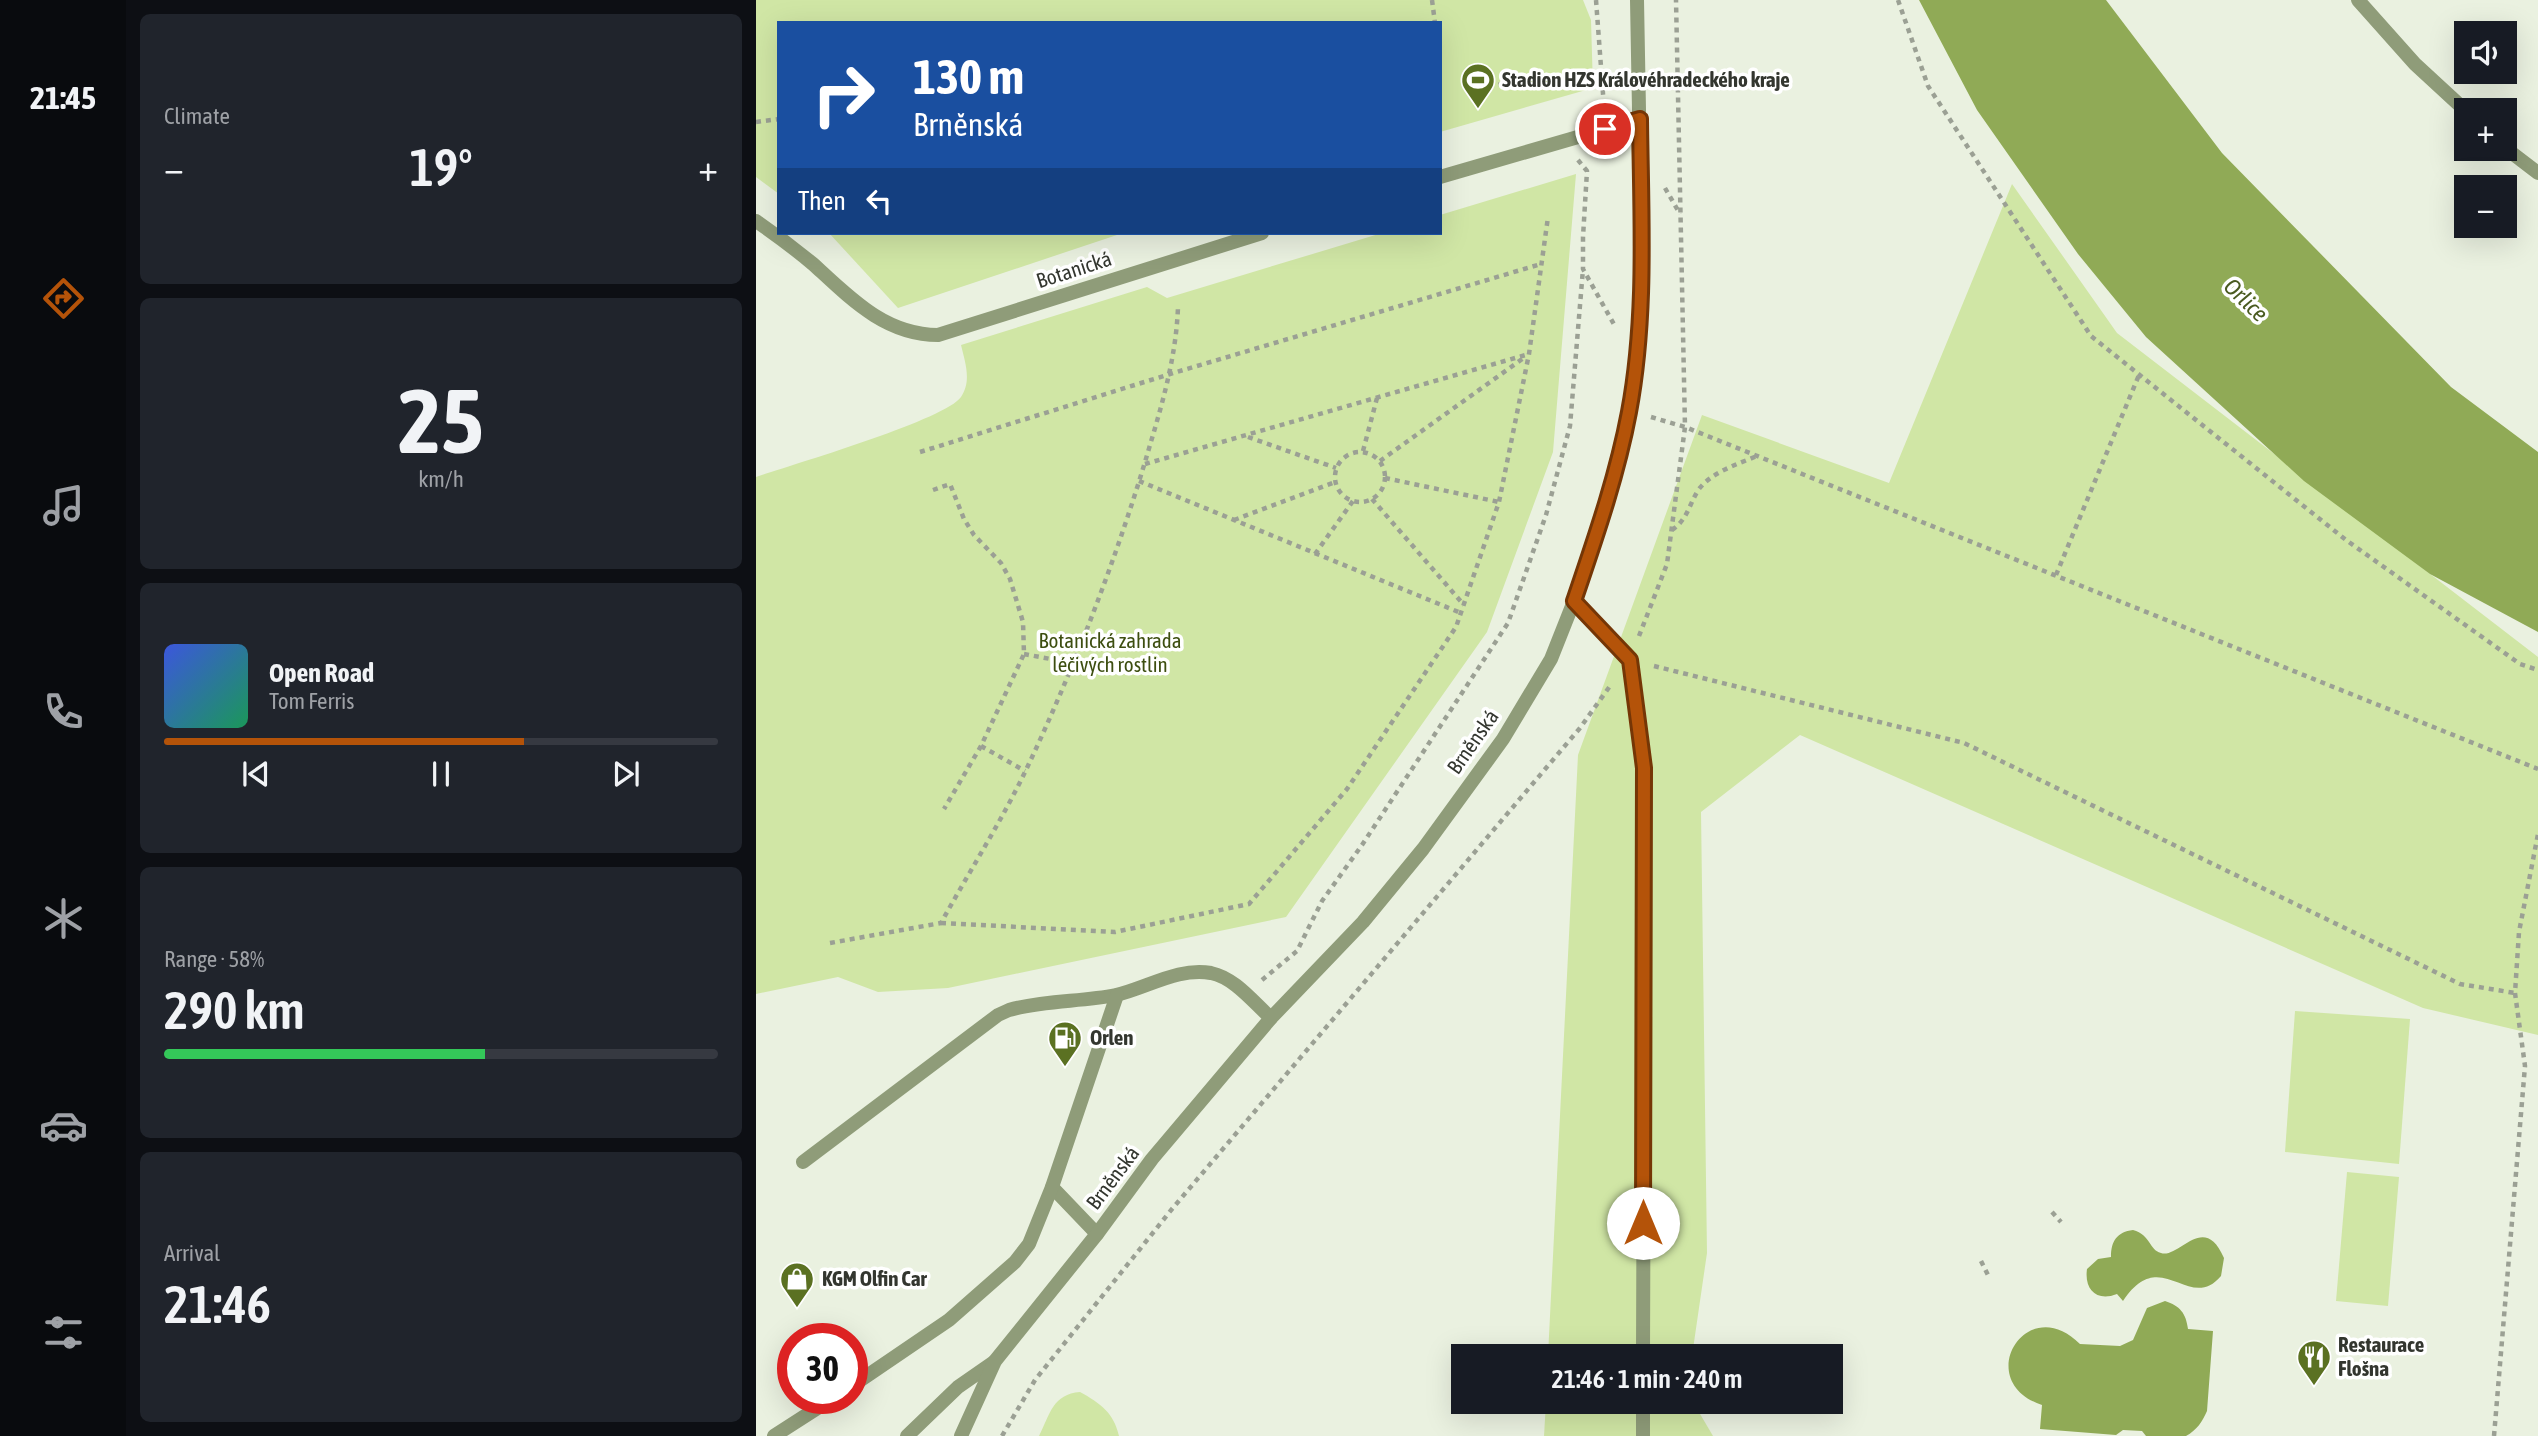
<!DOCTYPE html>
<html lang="en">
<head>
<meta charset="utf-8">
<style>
	body { margin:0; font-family:"Asap Condensed",sans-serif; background:#20242c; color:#f1f3f6; height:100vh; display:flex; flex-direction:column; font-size:26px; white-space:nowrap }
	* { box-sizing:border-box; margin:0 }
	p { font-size:23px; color:#9ea1a6 }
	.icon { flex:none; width:38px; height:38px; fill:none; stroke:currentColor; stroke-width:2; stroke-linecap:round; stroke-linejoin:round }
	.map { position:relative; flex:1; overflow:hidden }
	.sheet { display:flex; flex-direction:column; gap:14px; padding:14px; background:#0d0f14; width:630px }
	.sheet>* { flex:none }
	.banner { position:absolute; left:21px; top:21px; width:665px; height:214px; border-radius:0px; box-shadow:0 7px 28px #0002; background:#1a4fa0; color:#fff; overflow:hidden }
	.controls { position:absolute; left:1698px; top:21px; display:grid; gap:14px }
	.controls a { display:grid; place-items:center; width:63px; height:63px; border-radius:0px; background:#171b24; box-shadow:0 7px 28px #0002; font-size:35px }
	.speed { position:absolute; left:21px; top:1323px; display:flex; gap:14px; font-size:35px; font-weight:700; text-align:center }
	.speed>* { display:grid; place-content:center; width:91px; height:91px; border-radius:50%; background:#171b24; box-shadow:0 7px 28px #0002; line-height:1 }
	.speed .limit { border:10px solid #d22; background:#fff; color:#111 }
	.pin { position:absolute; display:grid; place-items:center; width:60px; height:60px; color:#fff; margin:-30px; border:4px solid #fff; border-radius:50%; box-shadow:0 2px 7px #0007 }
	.me { position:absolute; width:77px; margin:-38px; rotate:0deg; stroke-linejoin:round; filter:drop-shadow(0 0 5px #0008) }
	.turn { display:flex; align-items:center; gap:24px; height:147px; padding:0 21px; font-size:32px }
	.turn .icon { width:91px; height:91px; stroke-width:2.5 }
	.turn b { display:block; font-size:49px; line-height:60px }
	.then { display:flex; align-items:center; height:66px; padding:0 21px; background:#0003; gap:14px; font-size:26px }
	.big { font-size:52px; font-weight:600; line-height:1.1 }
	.sheet .tile { flex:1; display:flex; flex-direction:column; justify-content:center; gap:10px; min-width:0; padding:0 24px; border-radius:10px; background:#20242c }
	.sheet .dial { align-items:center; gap:0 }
	.dial b { font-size:91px; line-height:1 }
	.song { display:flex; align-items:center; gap:21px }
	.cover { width:84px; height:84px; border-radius:10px; background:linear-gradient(135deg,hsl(230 70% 55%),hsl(150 70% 35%)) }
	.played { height:7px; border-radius:4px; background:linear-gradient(90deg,#b45309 65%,#363941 65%) }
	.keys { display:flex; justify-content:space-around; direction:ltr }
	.heat { display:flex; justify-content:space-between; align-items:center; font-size:38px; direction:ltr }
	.charge { height:10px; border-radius:5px; background:linear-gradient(90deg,#34c759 58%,#363941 0) }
	.trip { position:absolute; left:695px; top:1344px; width:392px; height:70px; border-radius:0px; background:#171b24; box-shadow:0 7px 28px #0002; font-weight:600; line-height:70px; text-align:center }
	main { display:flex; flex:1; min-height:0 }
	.tabs { display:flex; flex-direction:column; width:126px; justify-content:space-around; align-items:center; background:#090b0e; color:#9ea1a6 }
	.tabs .icon { width:49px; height:49px }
	.tabs .on { color:#b45309 }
	.tabs b { font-size:32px; color:#f1f3f6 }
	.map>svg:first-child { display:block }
	.green { fill:#d0e6a5 }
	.water { fill:#90aa56 }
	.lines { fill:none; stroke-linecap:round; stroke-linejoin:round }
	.path { stroke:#9ba094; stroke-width:4.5; stroke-dasharray:5 5; stroke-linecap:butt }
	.service { stroke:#8f9c79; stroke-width:14 }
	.minor { stroke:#8f9c79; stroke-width:14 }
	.tertiary { stroke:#8f9c79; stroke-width:14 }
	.route-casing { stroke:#753606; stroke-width:18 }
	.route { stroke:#b45309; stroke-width:12 }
	.labels { text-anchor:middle; stroke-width:7; stroke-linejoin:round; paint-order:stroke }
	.poi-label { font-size:21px; font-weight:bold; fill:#33362f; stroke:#fff; text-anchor:start }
	.street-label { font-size:21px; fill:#33362f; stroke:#fff }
	.park-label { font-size:21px; fill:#3d4e10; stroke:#fff }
	.water-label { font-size:23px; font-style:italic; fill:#4a5b20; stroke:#fff }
</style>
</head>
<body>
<main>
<nav class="tabs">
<b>21:45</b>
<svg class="icon on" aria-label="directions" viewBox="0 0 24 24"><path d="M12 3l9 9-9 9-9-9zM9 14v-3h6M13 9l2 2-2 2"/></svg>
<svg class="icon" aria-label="music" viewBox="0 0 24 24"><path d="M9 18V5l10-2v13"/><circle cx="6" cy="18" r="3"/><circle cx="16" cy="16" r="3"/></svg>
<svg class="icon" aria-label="phone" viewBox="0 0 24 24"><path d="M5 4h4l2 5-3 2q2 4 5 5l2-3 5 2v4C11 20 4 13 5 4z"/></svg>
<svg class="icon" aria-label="climate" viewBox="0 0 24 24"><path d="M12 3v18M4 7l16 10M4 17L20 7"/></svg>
<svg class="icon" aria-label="car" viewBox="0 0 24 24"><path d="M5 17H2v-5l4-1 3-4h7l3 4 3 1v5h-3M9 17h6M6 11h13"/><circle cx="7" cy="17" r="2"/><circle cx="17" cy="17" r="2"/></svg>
<svg class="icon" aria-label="filters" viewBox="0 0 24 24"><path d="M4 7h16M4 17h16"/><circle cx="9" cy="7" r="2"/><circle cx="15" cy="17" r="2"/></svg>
</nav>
<section class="sheet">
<div class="tile"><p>Climate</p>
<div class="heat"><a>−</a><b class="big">19°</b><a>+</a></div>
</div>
<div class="tile dial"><b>25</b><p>km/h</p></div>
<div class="tile">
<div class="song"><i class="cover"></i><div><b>Open Road</b><p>Tom Ferris</p></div></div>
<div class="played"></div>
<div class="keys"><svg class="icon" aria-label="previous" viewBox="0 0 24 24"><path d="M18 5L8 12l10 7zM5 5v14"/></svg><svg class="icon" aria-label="pause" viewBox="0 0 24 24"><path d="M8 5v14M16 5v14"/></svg><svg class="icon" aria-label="next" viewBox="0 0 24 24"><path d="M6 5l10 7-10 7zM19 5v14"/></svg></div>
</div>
<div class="tile"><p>Range · 58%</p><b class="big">290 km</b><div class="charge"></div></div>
<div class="tile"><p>Arrival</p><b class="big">21:46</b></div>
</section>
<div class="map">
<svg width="1782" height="1436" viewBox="0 0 1782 1436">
	<rect width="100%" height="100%" fill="#eaf1e0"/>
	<g class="green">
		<path d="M0,0h827l8,20 2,68 -153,44v-109h-661v171l-23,-17z"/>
		<path d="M820,174l-23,278 -66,180 -201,285 -338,71 -70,4 -40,-15 -82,17v-517c35,-12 189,-57 205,-80 11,-16 4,-35 0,-52l186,-58 20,11 215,-65h58v-18z"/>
		<path d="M1256,184l105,149 421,324v378l-115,-27 -623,-273 -99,77 6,441 -15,103h-144l30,-601 124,-340 187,68z"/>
		<path d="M73,233h294l-225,75z"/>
		<path d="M1539,1011l115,8 -11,145 -114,-12z"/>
		<path d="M1591,1172l52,5 -11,129 -52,-5z"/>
		<path d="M324,1392c20,11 34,21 39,44h-80c11,-22 14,-42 41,-44z"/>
		<path d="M790,1402h147l20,34h-169z"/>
	</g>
	<g class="water">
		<path d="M1163,0h187l116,153 229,234 87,65v180l-108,-58 -126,-93 -158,-144 -68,-83 -101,-144z"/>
		<path d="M1377,1230c18,5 16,20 28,23 18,6 43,-42 63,5l-3,18c-32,38 -60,-33 -98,25l-6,-7c-20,8 -33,-4 -30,-25l11,-10 13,-2c0,-16 6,-25 22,-27z"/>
		<path d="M1409,1301c15,5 21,12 23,28l25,2 -6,80c-5,11 -10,19 -21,25h-40l-4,-5 -19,-1 -7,5 -76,-6 2,-24c-71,-24 -15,-115 38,-61l40,2 13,-6 14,-32z"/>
	</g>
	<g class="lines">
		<g class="path">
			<path d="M676,0l3,23"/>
			<path d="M840,0l8,107"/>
			<path d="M1142,0l30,86 163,250 255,204 174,124 18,6"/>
			<path d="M713,90l66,-12"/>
			<path d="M0,122l23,-3"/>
			<path d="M822,160l9,11 -4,66v32l33,59"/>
			<path d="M909,188l15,26"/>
			<path d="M895,417l34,10 853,342"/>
			<path d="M492,437l88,31"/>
			<path d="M607,451l14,-53"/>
			<circle cx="604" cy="477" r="25"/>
			<path d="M164,452l250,-78 371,-110"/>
			<path d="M624,461l145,-104"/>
			<path d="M389,464l384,-110"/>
			<path d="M629,478l114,24"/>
			<path d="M383,481l322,132"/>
			<path d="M177,490l17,-6 14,35 10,16 27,28 9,16 13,43 1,32 -43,92 -37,63"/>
			<path d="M616,499l92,106"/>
			<path d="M478,520l101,-38"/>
			<path d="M916,530c16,-11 17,-26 27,-41 13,-17 39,-25 58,-33"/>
			<path d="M559,554l38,-53"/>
			<path d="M1300,575l83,-200"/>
			<path d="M883,636l28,-72 18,-137 -9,-427"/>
			<path d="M268,654l48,9"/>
			<path d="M898,666l310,77 496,241 55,9"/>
			<path d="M225,746l44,25"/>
			<path d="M185,923l174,9 134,-28 98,-115 109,-162 43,-125 30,-148 19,-137"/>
			<path d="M74,943l111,-20c28,-51 60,-101 85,-153 46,-97 88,-205 119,-308 15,-51 31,-101 33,-155"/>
			<path d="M506,980l35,-29 25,-50 40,-56 146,-222 38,-108 24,-89 13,-157"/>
			<path d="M1296,1212l9,10"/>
			<path d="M1225,1261l8,16"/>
			<path d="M246,1436l33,-56 137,-171 408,-481 30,-42"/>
			<path d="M1738,1436l31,-370 -10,-73 4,-61 19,-98"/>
		</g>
		<g class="service">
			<path d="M47,1162l195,-147 11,-5c35,-10 72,-8 107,-15 31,-7 62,-28 95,-22 24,5 42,29 60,45"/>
			<path d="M296,1187l45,47"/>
			<path d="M96,1386l97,-66 66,-58 14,-18 23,-57 65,-192"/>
			<path d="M18,1436l59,-38"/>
		</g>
		<g class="minor">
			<path d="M1602,0l57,64 51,47"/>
			<path d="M1748,147l34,26"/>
			<path d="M684,177l200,-58"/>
			<path d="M0,221c19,13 39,28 57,43 37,34 72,71 125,71l324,-102"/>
			<path d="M818,601l56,59 15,108 -2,588"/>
			<path d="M887,1436v-34"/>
		</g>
		<g class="tertiary">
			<path d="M151,1436l51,-49 36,-25"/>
			<path d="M205,1436l34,-75 102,-127 55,-75 119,-141 92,-96 60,-73 80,-110 48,-80 23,-58 32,-99 23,-91 11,-86 1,-105 -4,-220"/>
		</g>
	</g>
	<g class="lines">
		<g class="route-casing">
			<path id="route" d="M849,129l35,-10c1,97 7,197 -11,293 -12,64 -34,127 -55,189l56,59 14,108 -1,455"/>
		</g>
		<use href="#route" class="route"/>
	</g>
	<defs>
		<g id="stadium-pin" transform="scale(1.75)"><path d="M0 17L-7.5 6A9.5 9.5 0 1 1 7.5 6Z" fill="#5b7122" stroke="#fff"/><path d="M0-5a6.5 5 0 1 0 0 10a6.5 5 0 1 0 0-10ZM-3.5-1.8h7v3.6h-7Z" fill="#fff"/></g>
		<g id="fuel-pin" transform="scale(1.75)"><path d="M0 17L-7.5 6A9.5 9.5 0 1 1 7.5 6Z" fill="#5b7122" stroke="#fff"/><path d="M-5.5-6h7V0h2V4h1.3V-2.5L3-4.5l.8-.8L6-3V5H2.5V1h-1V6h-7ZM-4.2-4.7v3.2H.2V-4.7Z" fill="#fff"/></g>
		<g id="shop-pin" transform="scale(1.75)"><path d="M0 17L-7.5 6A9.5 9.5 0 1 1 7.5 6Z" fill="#5b7122" stroke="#fff"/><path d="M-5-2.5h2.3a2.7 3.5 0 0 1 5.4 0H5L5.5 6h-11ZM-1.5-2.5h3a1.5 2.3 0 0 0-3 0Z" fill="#fff"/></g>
		<g id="restaurant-pin" transform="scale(1.75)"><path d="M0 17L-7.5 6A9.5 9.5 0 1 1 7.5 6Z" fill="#5b7122" stroke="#fff"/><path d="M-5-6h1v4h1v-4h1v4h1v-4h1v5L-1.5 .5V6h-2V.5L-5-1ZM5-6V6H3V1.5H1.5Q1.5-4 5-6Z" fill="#fff"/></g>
	</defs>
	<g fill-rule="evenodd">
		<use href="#stadium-pin" x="722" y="80"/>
		<use href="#fuel-pin" x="309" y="1038"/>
		<use href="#shop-pin" x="41" y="1279"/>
		<use href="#restaurant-pin" x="1558" y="1357"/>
	</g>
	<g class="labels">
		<g class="poi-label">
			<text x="746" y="87">Stadion HZS Královéhradeckého kraje</text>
			<text x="334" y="1045">Orlen</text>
			<text x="66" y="1286">KGM Olfin Car</text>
			<text x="1582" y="1352">Restaurace<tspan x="1582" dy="24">Flošna</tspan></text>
		</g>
		<g class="street-label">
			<text transform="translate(318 270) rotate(-18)" y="7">Botanická</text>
			<text transform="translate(717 742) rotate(-55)" y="7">Brněnská</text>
			<text transform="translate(357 1178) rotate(-53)" y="7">Brněnská</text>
		</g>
		<g class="park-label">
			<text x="354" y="648">Botanická zahrada<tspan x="354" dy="24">léčivých rostlin</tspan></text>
		</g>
		<g class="water-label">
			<text transform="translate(1490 300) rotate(44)" y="8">Orlice</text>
		</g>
	</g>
</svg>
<div class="controls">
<a><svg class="icon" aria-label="sound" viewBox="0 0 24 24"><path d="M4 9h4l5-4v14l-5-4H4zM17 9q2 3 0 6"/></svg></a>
<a>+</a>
<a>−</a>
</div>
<div class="speed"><div class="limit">30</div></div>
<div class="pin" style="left:849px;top:129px;background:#d93025"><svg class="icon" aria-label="arrive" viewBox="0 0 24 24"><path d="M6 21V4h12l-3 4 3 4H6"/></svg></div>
<svg class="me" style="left:887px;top:1223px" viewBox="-20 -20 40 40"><circle r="19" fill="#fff"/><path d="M0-13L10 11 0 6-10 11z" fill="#b45309"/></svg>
<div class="trip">21:46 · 1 min · 240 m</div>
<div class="banner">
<div class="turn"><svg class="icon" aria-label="right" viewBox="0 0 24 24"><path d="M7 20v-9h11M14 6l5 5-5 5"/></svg><div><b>130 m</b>Brněnská</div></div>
<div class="then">Then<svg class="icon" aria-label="left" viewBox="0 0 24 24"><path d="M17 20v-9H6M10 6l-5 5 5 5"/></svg></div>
</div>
</div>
</main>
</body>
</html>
